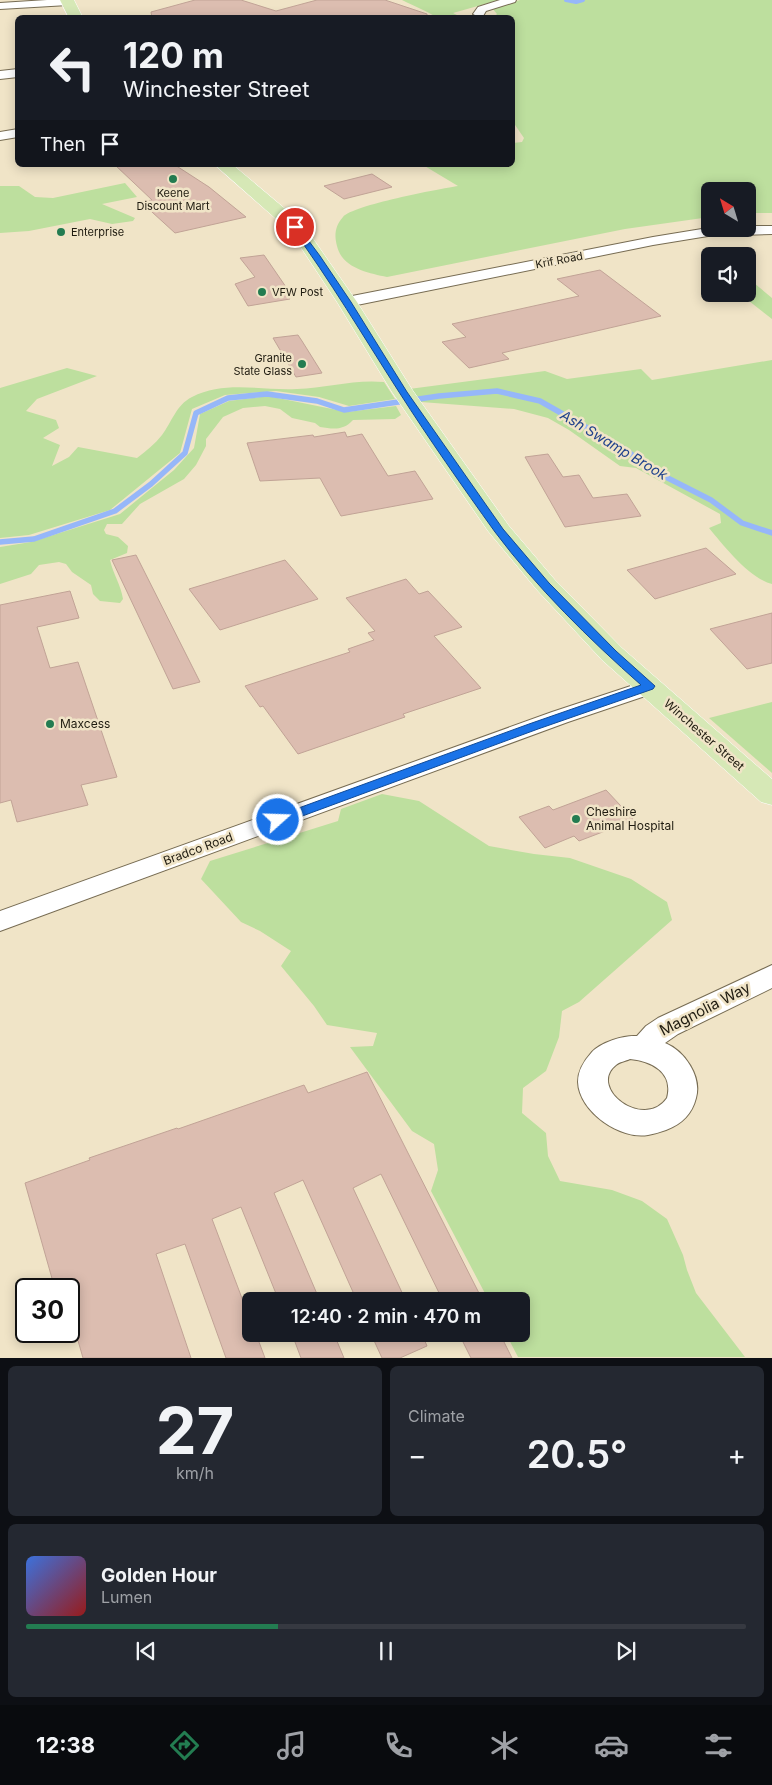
<!DOCTYPE html>
<html lang="en">
<head>
<meta charset="utf-8">
<style>
	body { margin:0; font-family:Inter,sans-serif; background:#242831; color:#f1f3f6; height:100vh; display:flex; flex-direction:column; font-size:19px; white-space:nowrap }
	* { box-sizing:border-box; margin:0 }
	p { font-size:16px; color:#9ea1a6 }
	.icon { flex:none; width:28px; height:28px; fill:none; stroke:currentColor; stroke-width:2; stroke-linecap:round; stroke-linejoin:round }
	.map { position:relative; height:1358px; overflow:hidden }
	.sheet { display:flex; flex-direction:column; gap:8px; padding:8px; background:#0d0f14; flex:1 }
	.sheet>* { flex:none }
	.banner { position:absolute; left:15px; top:15px; width:500px; height:152px; border-radius:8px; box-shadow:0 2px 12px #0003; background:#171b24; color:#f1f3f6; overflow:hidden }
	.needle { width:32px; rotate:322deg }
	.controls { position:absolute; left:701px; top:182px; display:grid; gap:10px }
	.controls a { display:grid; place-items:center; width:55px; height:55px; border-radius:8px; background:#171b24; box-shadow:0 2px 12px #0003; font-size:25px }
	.speed { position:absolute; left:15px; top:1278px; display:flex; gap:10px; font-size:25px; font-weight:700; text-align:center }
	.speed>* { display:grid; place-content:center; width:65px; height:65px; border-radius:50%; background:#171b24; box-shadow:0 2px 12px #0003; line-height:1 }
	.speed .limit { border:2px solid #111; border-radius:8px; background:#fff; color:#111 }
	.pin { position:absolute; display:grid; place-items:center; width:42px; height:42px; color:#fff; margin:-21px; border:2px solid #fff; border-radius:50%; box-shadow:0 1px 5px #0007 }
	.me { position:absolute; width:55px; margin:-28px; rotate:70deg; stroke-linejoin:round; filter:drop-shadow(0 0 4px #0008) }
	.turn { display:flex; align-items:center; gap:18px; height:105px; padding:0 25px; font-size:22px }
	.turn .icon { width:65px; height:65px; stroke-width:2.5 }
	.turn b { display:block; font-size:35px; line-height:42px }
	.then { display:flex; align-items:center; height:48px; padding:0 25px; background:#0003; gap:10px; font-size:19px }
	.big { font-size:38px; font-weight:600; line-height:1.1 }
	.sheet .widget { flex:1; display:flex; flex-direction:column; justify-content:center; gap:8px; min-width:0; padding:0 18px; border-radius:8px; background:#242831 }
	.sheet .dial { align-items:center; gap:0 }
	.dial b { font-size:65px; line-height:1 }
	.song { display:flex; align-items:center; gap:15px }
	.cover { width:60px; height:60px; border-radius:8px; background:linear-gradient(135deg,hsl(220 70% 55%),hsl(0 70% 35%)) }
	.played { height:5px; border-radius:2px; background:linear-gradient(90deg,#237c51 35%,#363941 35%) }
	.keys { display:flex; justify-content:space-around; direction:ltr }
	.heat { display:flex; justify-content:space-between; align-items:center; font-size:28px; direction:ltr }
	.sheet .tiles { flex:1; display:grid; gap:8px; grid-template-columns:1fr 1fr }
	.widget:last-child { grid-column:span 2 }
	.trip { position:absolute; left:242px; top:1292px; width:288px; height:50px; border-radius:8px; background:#171b24; box-shadow:0 2px 12px #0003; font-weight:600; line-height:50px; text-align:center }
	.tab-bar { display:flex; height:80px; justify-content:space-around; align-items:center; background:#090b0e; color:#9ea1a6 }
	.tab-bar .icon { width:35px; height:35px }
	.tab-bar .current { color:#237c51 }
	.tab-bar b { font-size:22px; color:#f1f3f6 }
	.map>svg:first-child { display:block }
	.green { fill:#bddf9e }
	.lines { fill:none; stroke-linecap:round; stroke-linejoin:round }
	.stream-far1 { stroke:#96b7f9; stroke-width:4 }
	.stream { stroke:#96b7f9; stroke-width:5.5 }
	.building { fill:#dcbdb0; stroke:#c1a396 }
	.street-casing { stroke:#776c53; stroke-width:2 }
	.primary-casing { stroke:#fff; stroke-width:1 }
	.street { fill:#fff; fill-rule:evenodd }
	.primary { fill:#d6e8b6; fill-rule:evenodd }
	.route { fill:#1a73e8; stroke:#114b97 }
	.poi-dot { fill:#237c51; stroke:#f0e4c7; stroke-width:2 }
	.labels { text-anchor:middle; stroke-width:5; stroke-linejoin:round; paint-order:stroke }
	.far-poi-label { font-size:11px; fill:#1f1b10; stroke:#f0e4c7; text-anchor:start }
	.far-street-label { font-size:11px; fill:#1f1b10; stroke:#f0e4c7 }
	.poi-label { font-size:12px; fill:#1f1b10; stroke:#f0e4c7; text-anchor:start }
	.street-label { font-size:12px; fill:#1f1b10; stroke:#f0e4c7 }
	.water-label { font-size:14px; font-style:italic; fill:#1f418c; stroke:#f0e4c7 }
	.near-street-label { font-size:15px; fill:#1f1b10; stroke:#f0e4c7 }
</style>
</head>
<body>
<div class="map">
<svg width="772" height="1358" viewBox="0 0 772 1358">
	<rect width="100%" height="100%" fill="#f0e4c7"/>
	<g class="green">
		<path d="M402,0h97l-46,13 10,5 -21,-3 -6,2c-11,-7 -22,-11 -34,-17z"/>
		<path d="M520,0h252v213h-24v-22h-38v26l-85,12 -238,48c-19,-4 -45,-9 -50,-31 -3,-11 -2,-20 6,-29 10,-12 96,-28 115,-31l-35,-21h89l1,-22 9,-1 2,-4 -11,-16 1,-16 -2,-88 -18,-1 3,-3 -5,-6z"/>
		<path d="M125,183l12,14 -35,7 33,14 -2,3 -21,3 -22,-5 -61,12 -29,2v-47h19l16,11 18,1z"/>
		<path d="M748,278l24,20v21l-32,-25h8z"/>
		<path d="M772,360v224c-22,-5 -49,-39 -63,-56l12,-5 -1,-9 -84,-46 -16,-2 -51,-36 -21,-12 -34,-9 -93,-7 -12,-13 136,-18 22,8 74,-10 11,11z"/>
		<path d="M67,368l30,8 -60,23 -11,12 30,9 3,8 -16,10 17,7 -8,21 17,-9 9,-10 59,11c9,-7 18,-14 25,-23 10,-13 14,-30 30,-38 33,-17 70,-6 105,-8 29,-1 58,-10 87,-7l11,17 -46,7 -30,-9 -43,-6 -51,4 -33,14 -12,44 -70,57 -81,25 -29,3v-150z"/>
		<path d="M268,396l79,16 49,-6 5,9 -6,4 -42,1c-10,11 -20,9 -33,7l-5,-4 -23,-5 -12,-9 -15,-3 -22,2 -20,9 -17,22v7l-10,19 -12,14 -44,25 -18,20h-15l-3,6 2,4 12,3 10,9 -1,7 -17,7c3,14 11,25 13,39l-3,4 -20,-2 -7,-7 -2,-9 -19,-13 -6,-8 -7,-2 -20,3 -8,9 -31,10v-37l31,-5 89,-28 54,-44 20,-22 6,-34 29,-13z"/>
		<path d="M772,702v71l-63,-55z"/>
		<path d="M382,794l37,7 70,45 45,8 36,4 61,21 36,23 5,18 -93,82 -17,9 -3,26 -13,34 -23,17 -1,25 24,20 2,23 12,25 52,9 30,11 25,18 16,36 4,15 9,23 49,64h-227l-12,-23h15v-33h-32l-58,-110 7,-21 -4,-26 -22,-13 -62,-84 23,-1 4,-13 -50,-8 -13,-19 -33,-40 10,-15 -31,-20 -19,-9 -40,-43 9,-18 128,-40 3,-12z"/>
	</g>
	<g class="lines">
		<path class="stream-far1" d="M566,0l10,2 7,-2"/>
		<path class="stream" d="M0,542l34,-3 81,-28 36,-27 34,-31 11,-40 32,-15 39,-4 50,7 27,9 95,-14 58,-5 43,10 86,49 22,18 63,32 31,23 30,10"/>
	</g>
	<g class="building">
		<path d="M195,0h46l35,11 41,-11h68l42,14v4h-275l-1,-6z"/>
		<path d="M115,165h60l34,22 37,30 -71,16 -34,-31 11,-2z"/>
		<path d="M372,174l20,13 -48,12 -20,-13z"/>
		<path d="M264,255l22,32 -4,1 8,11 -42,7 -13,-22 20,-7 -15,-19z"/>
		<path d="M600,270l61,46 -159,37 7,6 -40,9 -27,-26 24,-5 -14,-13 127,-28 -22,-17z"/>
		<path d="M298,335l4,6 20,32 -26,4 -23,-39z"/>
		<path d="M345,432l2,5 15,-3 26,42 27,-5 18,28 -92,17 -21,-38 -60,3 -13,-38 66,-8 1,2z"/>
		<path d="M548,454l15,23 16,-2 14,23 34,-4 14,22 -76,11 -40,-70z"/>
		<path d="M706,548l30,26 -81,25 -28,-29z"/>
		<path d="M136,555l64,127 -27,7 -61,-129z"/>
		<path d="M285,560l33,39 -98,31 -31,-41z"/>
		<path d="M406,579l13,15 9,-3 34,36 -28,9 47,52 -78,26 2,3 -107,37 -35,-48 -3,1 -15,-21 105,-34 -2,-3 26,-9 -6,-7 7,-2 -29,-33z"/>
		<path d="M70,591l9,27 -42,9 13,41 28,-6 39,115 -36,8 7,20 -71,17 -6,-22 -11,3v-198z"/>
		<path d="M772,613v50l-25,6 -37,-40z"/>
		<path d="M606,790l28,30 -55,21 -5,-5 -29,12 -26,-31 30,-11 4,4z"/>
		<path d="M367,1072l116,229h-40l-62,-127 -28,14 53,113h-49l-54,-121 -29,13 46,108h-41l-38,-94 -29,12 39,103v12h5l9,24h-39l-41,-114 -29,10 35,104h-108l-14,-49v-20h-14l-30,-106 65,-23 -1,-2 88,-30 1,1 126,-44 4,8z"/>
		<path d="M292,1334h42l10,24h-43z"/>
		<path d="M371,1334h51l5,12 -27,12h-18z"/>
		<path d="M459,1334h41l12,24h-41z"/>
	</g>
	<g class="lines">
		<g class="street-casing">
			<g id="street">
				<path d="M47,0h25l1,2 -5,3 -68,4v-6z"/>
				<path d="M500,0h16l-1,2 -29,9 -3,5 -4,1 -6,-3 5,-7z"/>
				<path d="M18,69v8l-18,2v-8z"/>
				<path d="M18,129v8l-18,3v-8z"/>
				<path d="M748,226h24v8l-64,2 -55,9 -306,62 -6,-2 -2,-3 2,-3 6,-2 306,-60 55,-9 40,1z"/>
				<path d="M649,680l8,2 3,5 -3,5 -89,30 -568,209v-20l552,-199z"/>
				<path d="M772,965v23l-94,46 -13,9c20,8 37,34 31,55 -4,16 -14,26 -30,32 -6,2 -12,4 -18,5 -27,5 -69,-23 -70,-53 0,-12 6,-21 14,-30 9,-10 32,-17 45,-16l9,-10 12,-8zM630,1059c21,2 44,13 37,39 -23,33 -80,-10 -51,-33 3,-3 10,-4 14,-6z"/>
			</g>
		</g>
		<g class="primary-casing">
			<g id="primary">
				<path d="M60,0h14l9,18h-14z"/>
				<path d="M215,165h18l63,53 11,12 50,72 56,89 96,135 46,54 67,68 150,131v26l-11,-3 -159,-142 -65,-70 -49,-59 -96,-139 -55,-90 -43,-65 -10,-11z"/>
			</g>
		</g>
		<use href="#street" class="street"/>
		<use href="#primary" class="primary"/>
	</g>
	<path class="route" d="M292,225h5l23,31 31,46 56,90 96,137 46,54 67,68 39,35 -2,3 -115,40 -260,96 -6,-5 2,-3 255,-93 112,-39c-52,-46 -104,-97 -146,-153 -33,-46 -66,-93 -96,-140 -36,-56 -69,-112 -108,-165z"/>
	<g class="poi-dot">
		<circle cx="173" cy="179" r="5"/>
		<circle cx="61" cy="232" r="5"/>
		<circle cx="262" cy="292" r="5"/>
		<circle cx="302" cy="364" r="5"/>
		<circle cx="50" cy="724" r="5"/>
		<circle cx="576" cy="819" r="5"/>
	</g>
	<g class="labels">
		<g class="far-poi-label">
			<text x="173" y="197" text-anchor="middle">Keene<tspan x="173" dy="13">Discount Mart</tspan></text>
			<text x="71" y="236">Enterprise</text>
			<text x="272" y="296">VFW Post</text>
			<text x="292" y="362" text-anchor="end">Granite<tspan x="292" dy="13">State Glass</tspan></text>
		</g>
		<g class="far-street-label">
			<text transform="translate(559 260) rotate(-11)" y="4">Krif Road</text>
		</g>
		<g class="poi-label">
			<text x="60" y="728">Maxcess</text>
			<text x="586" y="816">Cheshire<tspan x="586" dy="14">Animal Hospital</tspan></text>
		</g>
		<g class="street-label">
			<text transform="translate(704 735) rotate(41)" y="4">Winchester Street</text>
			<text transform="translate(198 849) rotate(-20)" y="4">Bradco Road</text>
		</g>
		<g class="water-label">
			<text transform="translate(614 445) rotate(31)" y="5">Ash Swamp Brook</text>
		</g>
		<g class="near-street-label">
			<text transform="translate(705 1009) rotate(-27)" y="5">Magnolia Way</text>
		</g>
	</g>
</svg>
<div class="controls">
<a><svg class="needle" viewBox="-14 -14 28 28"><path d="M0-13l5 13h-10z" fill="#e53935"/><path d="M0 13l5-13h-10z" fill="#9ea1a6"/></svg></a>
<a><svg class="icon" aria-label="sound" viewBox="0 0 24 24"><path d="M4 9h4l5-4v14l-5-4H4zM17 9q2 3 0 6"/></svg></a>
</div>
<div class="speed"><div class="limit">30</div></div>
<div class="pin" style="left:295px;top:227px;background:#d93025"><svg class="icon" aria-label="arrive" viewBox="0 0 24 24"><path d="M6 21V4h12l-3 4 3 4H6"/></svg></div>
<svg class="me" style="left:278px;top:820px" viewBox="-20 -20 40 40"><circle r="17" fill="#1a73e8" stroke="#fff" stroke-width="3"/><path d="M0-11L8 9 0 5-8 9z" fill="#fff"/></svg>
<div class="trip">12:40 · 2 min · 470 m</div>
<div class="banner">
<div class="turn"><svg class="icon" aria-label="left" viewBox="0 0 24 24"><path d="M17 20v-9H6M10 6l-5 5 5 5"/></svg><div><b>120 m</b>Winchester Street</div></div>
<div class="then">Then<svg class="icon" aria-label="arrive" viewBox="0 0 24 24"><path d="M6 21V4h12l-3 4 3 4H6"/></svg></div>
</div>
</div>
<section class="sheet">
<div class="tiles">
<div class="widget dial"><b>27</b><p>km/h</p></div>
<div class="widget"><p>Climate</p>
<div class="heat"><a>−</a><b class="big">20.5°</b><a>+</a></div>
</div>
<div class="widget">
<div class="song"><i class="cover"></i><div><b>Golden Hour</b><p>Lumen</p></div></div>
<div class="played"></div>
<div class="keys"><svg class="icon" aria-label="previous" viewBox="0 0 24 24"><path d="M18 5L8 12l10 7zM5 5v14"/></svg><svg class="icon" aria-label="pause" viewBox="0 0 24 24"><path d="M8 5v14M16 5v14"/></svg><svg class="icon" aria-label="next" viewBox="0 0 24 24"><path d="M6 5l10 7-10 7zM19 5v14"/></svg></div>
</div>
</div>
</section>
<nav class="tab-bar">
<b>12:38</b>
<svg class="icon current" aria-label="directions" viewBox="0 0 24 24"><path d="M12 3l9 9-9 9-9-9zM9 14v-3h6M13 9l2 2-2 2"/></svg>
<svg class="icon" aria-label="music" viewBox="0 0 24 24"><path d="M9 18V5l10-2v13"/><circle cx="6" cy="18" r="3"/><circle cx="16" cy="16" r="3"/></svg>
<svg class="icon" aria-label="phone" viewBox="0 0 24 24"><path d="M5 4h4l2 5-3 2q2 4 5 5l2-3 5 2v4C11 20 4 13 5 4z"/></svg>
<svg class="icon" aria-label="climate" viewBox="0 0 24 24"><path d="M12 3v18M4 7l16 10M4 17L20 7"/></svg>
<svg class="icon" aria-label="car" viewBox="0 0 24 24"><path d="M5 17H2v-5l4-1 3-4h7l3 4 3 1v5h-3M9 17h6M6 11h13"/><circle cx="7" cy="17" r="2"/><circle cx="17" cy="17" r="2"/></svg>
<svg class="icon" aria-label="filters" viewBox="0 0 24 24"><path d="M4 7h16M4 17h16"/><circle cx="9" cy="7" r="2"/><circle cx="15" cy="17" r="2"/></svg>
</nav>
</body>
</html>
